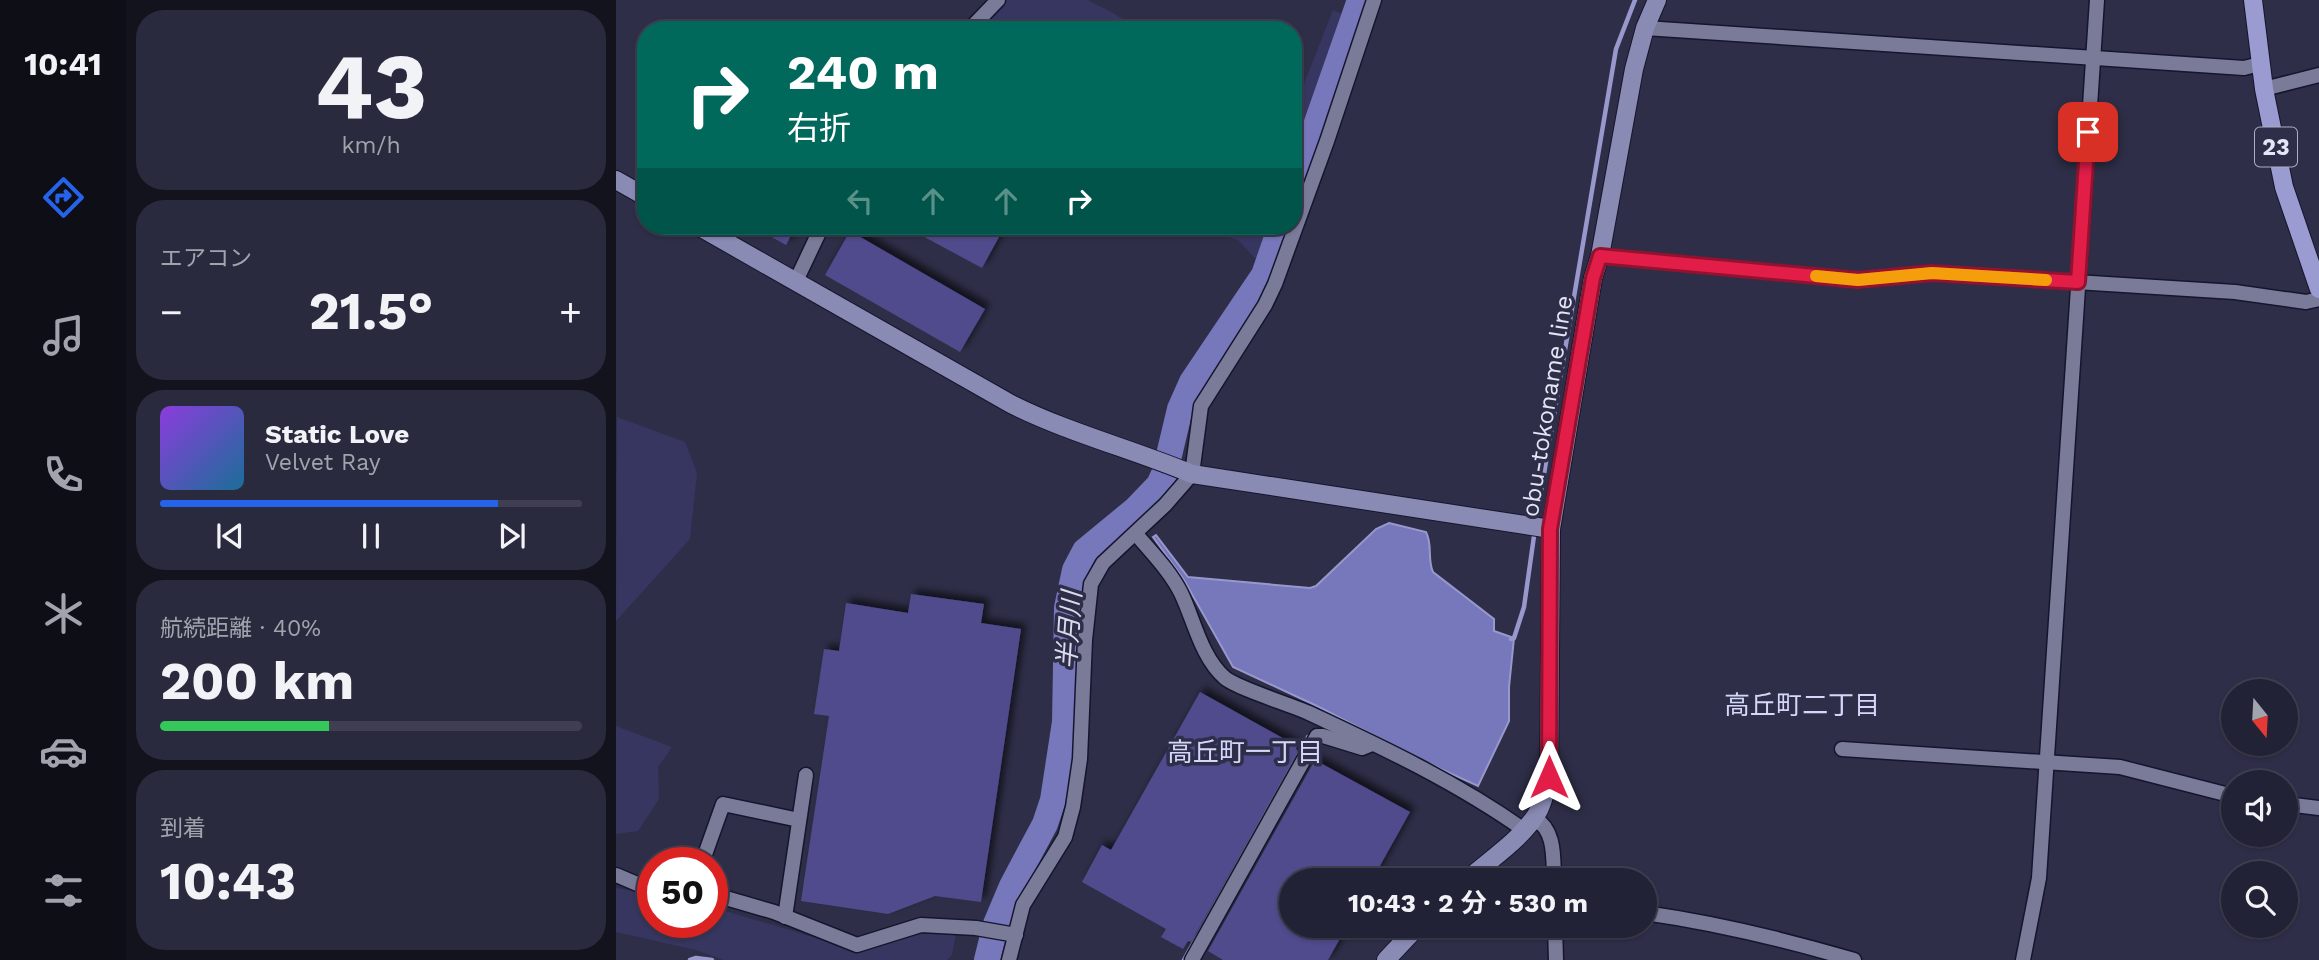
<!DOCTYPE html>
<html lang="ja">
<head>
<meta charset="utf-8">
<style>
	body { margin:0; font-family:"Work Sans","Noto Sans JP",sans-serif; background:#2a2a3e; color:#f1f3f6; height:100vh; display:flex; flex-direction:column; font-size:26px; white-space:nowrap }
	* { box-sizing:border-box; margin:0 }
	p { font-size:23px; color:#a2a4ad }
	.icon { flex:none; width:38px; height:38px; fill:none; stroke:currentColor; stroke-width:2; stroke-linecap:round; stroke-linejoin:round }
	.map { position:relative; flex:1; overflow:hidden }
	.panel { display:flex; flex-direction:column; gap:10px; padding:10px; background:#13131e; width:490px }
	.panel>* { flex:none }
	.top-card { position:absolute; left:21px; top:21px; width:665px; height:214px; border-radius:28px; box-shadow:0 2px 5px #0004,0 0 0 2px #3f3f51; background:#00695c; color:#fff; overflow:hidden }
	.needle { width:46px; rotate:162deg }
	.controls { position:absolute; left:1605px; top:679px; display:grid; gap:14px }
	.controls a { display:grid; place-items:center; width:77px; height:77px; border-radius:50%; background:#222236; box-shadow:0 2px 5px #0004,0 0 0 2px #3f3f51; font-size:35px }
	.speed { position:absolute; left:21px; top:847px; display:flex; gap:14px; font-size:35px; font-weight:700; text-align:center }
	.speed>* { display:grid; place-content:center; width:91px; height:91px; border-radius:50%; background:#222236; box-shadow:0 2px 5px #0004,0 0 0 2px #3f3f51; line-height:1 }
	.speed .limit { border:10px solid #d22; background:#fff; color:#111 }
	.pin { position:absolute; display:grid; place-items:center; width:60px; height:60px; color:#fff; margin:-30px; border-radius:14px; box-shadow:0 4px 10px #0006 }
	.me { position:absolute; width:77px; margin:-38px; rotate:0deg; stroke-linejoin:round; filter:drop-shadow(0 0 5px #0008) }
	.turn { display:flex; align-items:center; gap:24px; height:147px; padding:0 35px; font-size:32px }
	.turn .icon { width:91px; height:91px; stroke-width:2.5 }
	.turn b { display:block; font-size:49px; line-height:60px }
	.lanes { display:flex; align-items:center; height:66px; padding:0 35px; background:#0003; justify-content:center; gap:35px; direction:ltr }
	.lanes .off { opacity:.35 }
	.big { font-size:52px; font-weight:700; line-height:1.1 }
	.panel .tile { flex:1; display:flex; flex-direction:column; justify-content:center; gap:10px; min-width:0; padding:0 24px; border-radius:28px; background:#2a2a3e }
	.panel .dial { align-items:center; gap:0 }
	.dial b { font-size:91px; line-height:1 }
	.song { display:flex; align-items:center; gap:21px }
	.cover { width:84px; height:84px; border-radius:10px; background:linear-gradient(135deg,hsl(270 70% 55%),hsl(200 70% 35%)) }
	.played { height:7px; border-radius:4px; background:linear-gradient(90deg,#2563eb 80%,#3f3f51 80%) }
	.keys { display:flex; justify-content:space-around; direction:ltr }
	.heat { display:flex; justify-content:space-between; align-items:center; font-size:38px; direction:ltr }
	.charge { height:10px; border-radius:5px; background:linear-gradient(90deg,#34c759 40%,#3f3f51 0) }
	.trip { position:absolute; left:663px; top:868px; width:378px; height:70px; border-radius:35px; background:#222236; box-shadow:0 2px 5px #0004,0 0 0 2px #3f3f51; font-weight:700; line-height:70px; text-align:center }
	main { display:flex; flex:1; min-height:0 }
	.tab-bar { display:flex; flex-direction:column; width:126px; justify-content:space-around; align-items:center; background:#0e0e16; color:#a2a4ad }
	.tab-bar .icon { width:49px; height:49px }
	.tab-bar .selected { color:#2563eb }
	.tab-bar b { font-size:32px; color:#f1f3f6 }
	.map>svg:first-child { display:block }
	.green { fill:#373660 }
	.water { fill:#77b; stroke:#9898cd; stroke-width:2 }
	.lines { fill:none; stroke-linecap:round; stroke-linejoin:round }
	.stream { stroke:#9898cd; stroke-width:4.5 }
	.river { stroke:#77b; stroke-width:26 }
	.building { fill:#4f4c8c; filter:url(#shadow) }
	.street-casing { stroke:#16152d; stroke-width:17 }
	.secondary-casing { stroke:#16152d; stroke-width:20 }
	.primary-casing { stroke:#16152d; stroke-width:20 }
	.street { stroke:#7a7b99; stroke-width:14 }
	.secondary { stroke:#8a8bb5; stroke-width:18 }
	.primary { stroke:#9a9bd1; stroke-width:18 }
	.route-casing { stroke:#92132f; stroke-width:18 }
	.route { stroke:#e11d48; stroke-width:12 }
	.slow { stroke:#f59e0b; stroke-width:12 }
	.labels { text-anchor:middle; stroke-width:7; stroke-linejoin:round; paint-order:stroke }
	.shield { fill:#2e2e48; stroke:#adaec2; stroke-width:2 }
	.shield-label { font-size:23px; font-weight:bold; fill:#e4e5f6 }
	.street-label { font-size:24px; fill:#e4e5f6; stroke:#2e2e48 }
	.water-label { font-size:26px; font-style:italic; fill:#dadbee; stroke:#2e2e48 }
	.neighbourhood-label { font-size:26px; fill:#d5d7f9; stroke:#2e2e48 }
</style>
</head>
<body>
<main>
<nav class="tab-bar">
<b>10:41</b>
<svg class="icon selected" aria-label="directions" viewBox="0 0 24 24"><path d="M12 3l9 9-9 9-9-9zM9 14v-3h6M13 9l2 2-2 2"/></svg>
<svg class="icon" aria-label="music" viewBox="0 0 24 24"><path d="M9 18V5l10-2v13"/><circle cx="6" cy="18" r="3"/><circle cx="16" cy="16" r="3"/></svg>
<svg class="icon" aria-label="phone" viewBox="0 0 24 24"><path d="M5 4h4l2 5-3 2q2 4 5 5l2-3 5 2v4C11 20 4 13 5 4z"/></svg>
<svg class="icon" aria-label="climate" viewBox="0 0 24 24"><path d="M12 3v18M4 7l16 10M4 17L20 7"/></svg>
<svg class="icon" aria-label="car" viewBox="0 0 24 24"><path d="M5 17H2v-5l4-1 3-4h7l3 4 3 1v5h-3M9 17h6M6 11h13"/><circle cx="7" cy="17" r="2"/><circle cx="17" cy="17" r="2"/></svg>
<svg class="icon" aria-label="filters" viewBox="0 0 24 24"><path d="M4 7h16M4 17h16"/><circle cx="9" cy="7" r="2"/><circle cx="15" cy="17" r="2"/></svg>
</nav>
<section class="panel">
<div class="tile dial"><b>43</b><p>km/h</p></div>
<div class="tile"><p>エアコン</p>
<div class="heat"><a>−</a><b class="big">21.5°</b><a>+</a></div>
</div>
<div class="tile">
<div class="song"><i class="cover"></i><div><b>Static Love</b><p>Velvet Ray</p></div></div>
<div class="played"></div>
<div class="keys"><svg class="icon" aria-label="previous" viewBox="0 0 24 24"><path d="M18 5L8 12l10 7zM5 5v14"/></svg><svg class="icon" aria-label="pause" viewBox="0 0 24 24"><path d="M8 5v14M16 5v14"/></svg><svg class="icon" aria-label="next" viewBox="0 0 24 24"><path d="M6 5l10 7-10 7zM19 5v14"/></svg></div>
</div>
<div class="tile"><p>航続距離 · 40%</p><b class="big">200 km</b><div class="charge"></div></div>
<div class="tile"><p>到着</p><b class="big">10:43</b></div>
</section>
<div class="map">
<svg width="1703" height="960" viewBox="0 0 1703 960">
	<defs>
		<filter id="shadow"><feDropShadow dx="5" dy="-5" stdDeviation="3.5" flood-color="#0009"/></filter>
	</defs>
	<rect width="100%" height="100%" fill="#2e2e48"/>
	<g class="green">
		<path d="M389,0h82l26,13 27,17h-164z"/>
		<path d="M717,10l13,6 -53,160v-64z"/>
		<path d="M579,226h82l-14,41 -25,-27z"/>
		<path d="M1,417l68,25 12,31 -7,66 -74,82z"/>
		<path d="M0,726l56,21 -14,20 1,32 -21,32 -22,3z"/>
		<path d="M0,888l37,7v27h59v-15l145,43 64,-16 35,-1 -4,22 -5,5h-223l-28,-10 -80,-18z"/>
	</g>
	<path class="water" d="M773,523l37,9c7,13 1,27 7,40l61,47v12l20,7 -5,49v34l-31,65 -59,-27 -100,-52 -86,-40 -49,-87 -31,-43 3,-2 32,42 122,11 6,-2 60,-57z"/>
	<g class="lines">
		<g class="stream">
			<path d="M920,521l80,-472 19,-49"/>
			<path d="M895,639l3,-1 10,-31 11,-78"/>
			<path d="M74,960l6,-2 16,2"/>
			<path d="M568,960l124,-223"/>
		</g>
		<g class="river">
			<path d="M677,191l67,-191"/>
			<path d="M371,960l9,-36 16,-38 33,-62 8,-24 12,-78 2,-114 8,-38 10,-19 51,-42 23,-24 6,-13 15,-63 12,-27 72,-107 17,-49"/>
		</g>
	</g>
	<g class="building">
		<path d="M136,226h44l-10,19z"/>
		<path d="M288,226h101l-23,42z"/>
		<path d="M234,231l135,78 -25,43 -135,-77z"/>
		<path d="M295,594l73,10 -3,19 40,6 -40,273 -46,-6 -47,18 -87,-13 28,-185 -15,-2 10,-65 15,2 7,-48 62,10z"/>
		<path d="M584,692l97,54 -1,3 2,2 -107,191 -3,-1 -5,8 -22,-12 5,-8 -84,-47 20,-37 9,5z"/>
		<path d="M699,760l95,52 -38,68h-80v46h55l-19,34h-105l-15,-9z"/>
	</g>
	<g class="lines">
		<g class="street-casing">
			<g id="street">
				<path d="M1029,28l599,40 16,-4"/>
				<path d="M353,30l29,-30"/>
				<path d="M1648,89l55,-14"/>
				<path d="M984,256l259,24 73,-7 303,19 71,10 13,-3"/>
				<path d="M180,281l26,-55"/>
				<path d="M520,534c16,19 34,37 45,59 13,27 20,64 44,85 14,11 64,26 84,35 73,34 149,70 215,117"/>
				<path d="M1226,749l278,18 113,29"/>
				<path d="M1670,804l33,4"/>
				<path d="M918,818c22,12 19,40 20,62"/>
				<path d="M86,863l21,-59 76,16"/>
				<path d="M0,875l26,11h11"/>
				<path d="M96,894l62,18 83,33 64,-20 55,3 40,7"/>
				<path d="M1029,913c71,10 141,27 209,47"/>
				<path d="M169,917l21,-142"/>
				<path d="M939,926l1,34"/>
				<path d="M393,960l14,-55 42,-68 8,-30 7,-48 5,-119 6,-56 12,-21 62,-58 27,-31 9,-68 64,-101 10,-21 52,-143 47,-141"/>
				<path d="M576,960l125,-224h6l39,12 10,-4"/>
				<path d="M1407,960l16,-82 58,-878"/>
			</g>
		</g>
		<g class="secondary-casing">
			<g id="secondary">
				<path d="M0,180l30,17"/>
				<path d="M82,226l313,178c58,29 121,45 181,70l359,55"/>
				<path d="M851,880c23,-21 57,-42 72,-70 5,-10 7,-22 10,-33l2,-248 42,-251 7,-22 34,-187 11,-41 12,-28"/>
				<path d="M770,960l32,-34"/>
			</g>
		</g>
		<g class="primary-casing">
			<path id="primary" d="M1637,0l11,89 20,98 35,102"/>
		</g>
		<use href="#street" class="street"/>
		<use href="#secondary" class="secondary"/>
		<use href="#primary" class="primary"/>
	</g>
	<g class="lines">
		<g class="route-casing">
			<path id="route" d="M933,777l1,-248 43,-251 7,-22 258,24 74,-7 146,9 10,-150"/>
		</g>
		<use href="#route" class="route"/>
		<path class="slow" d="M1200,276l42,4 74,-7 114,7"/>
	</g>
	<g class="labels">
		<rect class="shield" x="1639" y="127.5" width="42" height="39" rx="5"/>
		<g class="shield-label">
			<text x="1660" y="155">23</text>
		</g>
		<g class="street-label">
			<text transform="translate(931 406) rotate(-81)" y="8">obu-tokoname line</text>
		</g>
		<g class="water-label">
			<text transform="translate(453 630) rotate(-86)" y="9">半月川</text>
		</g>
		<g class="neighbourhood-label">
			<text x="1186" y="714">高丘町二丁目</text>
			<text x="629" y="761">高丘町一丁目</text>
		</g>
	</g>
</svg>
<div class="controls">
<a><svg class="needle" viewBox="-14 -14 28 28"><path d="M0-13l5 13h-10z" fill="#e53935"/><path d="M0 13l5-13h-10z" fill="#a2a4ad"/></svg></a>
<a><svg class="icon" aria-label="sound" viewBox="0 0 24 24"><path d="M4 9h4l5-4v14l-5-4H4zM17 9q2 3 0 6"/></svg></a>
<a><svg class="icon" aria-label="search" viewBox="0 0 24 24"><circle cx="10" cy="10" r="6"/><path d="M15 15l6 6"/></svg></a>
</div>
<div class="speed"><div class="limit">50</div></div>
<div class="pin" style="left:1472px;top:132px;background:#d93025"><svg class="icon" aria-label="arrive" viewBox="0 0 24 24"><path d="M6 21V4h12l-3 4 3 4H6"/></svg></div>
<svg class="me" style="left:933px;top:777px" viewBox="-20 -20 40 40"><path d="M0-17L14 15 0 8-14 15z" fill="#e11d48" stroke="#fff" stroke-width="4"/></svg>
<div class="trip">10:43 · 2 分 · 530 m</div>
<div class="top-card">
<div class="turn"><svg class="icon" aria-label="right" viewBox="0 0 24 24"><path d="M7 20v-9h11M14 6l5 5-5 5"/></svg><div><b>240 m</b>右折</div></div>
<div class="lanes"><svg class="icon off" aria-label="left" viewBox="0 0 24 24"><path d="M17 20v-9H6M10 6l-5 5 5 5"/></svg><svg class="icon off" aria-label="ahead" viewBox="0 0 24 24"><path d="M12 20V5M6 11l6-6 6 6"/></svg><svg class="icon off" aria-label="ahead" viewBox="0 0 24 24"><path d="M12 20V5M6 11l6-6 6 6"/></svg><svg class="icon" aria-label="right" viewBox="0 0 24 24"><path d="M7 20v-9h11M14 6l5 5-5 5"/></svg></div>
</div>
</div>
</main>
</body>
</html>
